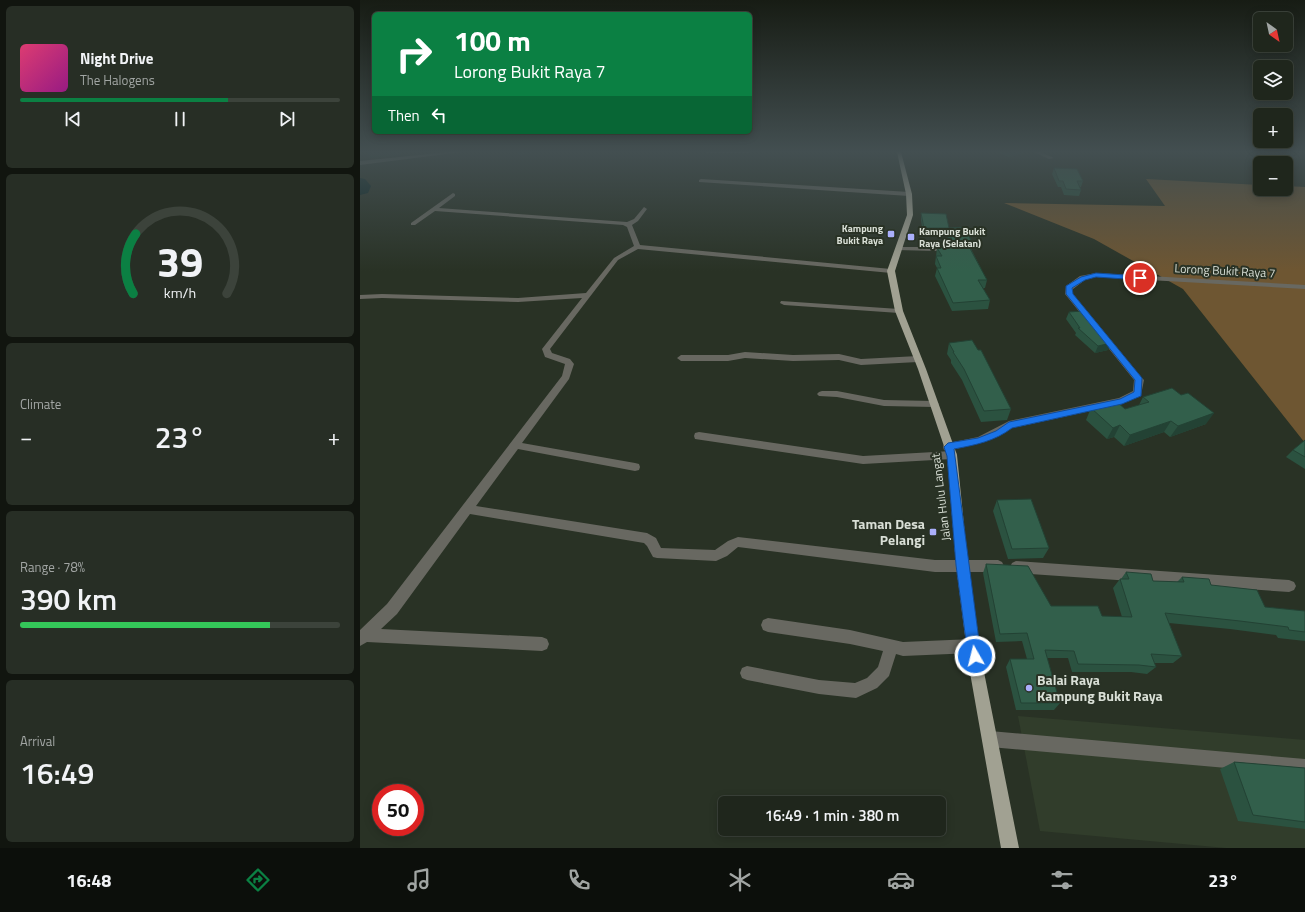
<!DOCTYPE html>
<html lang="en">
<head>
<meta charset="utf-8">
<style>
	body { margin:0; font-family:"Titillium Web",sans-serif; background:#272e25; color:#f1f3f6; height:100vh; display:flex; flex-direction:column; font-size:15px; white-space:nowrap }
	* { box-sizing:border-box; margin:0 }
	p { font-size:13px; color:#a1a5a3 }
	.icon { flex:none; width:22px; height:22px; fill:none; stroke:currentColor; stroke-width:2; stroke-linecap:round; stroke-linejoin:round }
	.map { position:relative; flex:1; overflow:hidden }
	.details { display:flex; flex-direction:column; gap:6px; padding:6px; background:#11150f; width:360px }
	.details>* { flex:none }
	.hud { position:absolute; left:12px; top:12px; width:380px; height:122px; border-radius:6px; box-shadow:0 2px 10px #0003,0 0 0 1px #3c433b; background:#0b8043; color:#fff; overflow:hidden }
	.needle { width:26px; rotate:147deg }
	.buttons { position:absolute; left:893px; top:12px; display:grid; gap:8px }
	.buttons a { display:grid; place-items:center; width:40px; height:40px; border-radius:6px; background:#1f261c; box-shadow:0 2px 10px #0003,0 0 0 1px #3c433b; font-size:20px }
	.speed { position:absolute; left:12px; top:784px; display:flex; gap:8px; font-size:20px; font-weight:700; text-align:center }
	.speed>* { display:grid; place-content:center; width:52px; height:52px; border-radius:50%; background:#1f261c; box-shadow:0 2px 10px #0003,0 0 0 1px #3c433b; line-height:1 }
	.speed .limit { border:6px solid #d22; background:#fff; color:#111 }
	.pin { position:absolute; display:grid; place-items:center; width:34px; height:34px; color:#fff; margin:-17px; border:2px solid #fff; border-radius:50%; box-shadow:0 1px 4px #0007 }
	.me { position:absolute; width:44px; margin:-22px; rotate:352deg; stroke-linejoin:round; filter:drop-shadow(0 0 3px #0008) }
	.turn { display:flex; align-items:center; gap:14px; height:84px; padding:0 16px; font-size:18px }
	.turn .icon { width:52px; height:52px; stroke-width:2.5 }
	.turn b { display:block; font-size:28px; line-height:34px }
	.then { display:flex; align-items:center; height:38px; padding:0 16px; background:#0003; gap:8px; font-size:15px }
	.big { font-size:30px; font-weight:600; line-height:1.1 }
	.details .card { flex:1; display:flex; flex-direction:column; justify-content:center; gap:6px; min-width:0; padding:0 14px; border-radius:6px; background:#272e25 }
	.details .dial { align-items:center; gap:0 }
	.dial svg { height:104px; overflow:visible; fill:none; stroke:#3c433b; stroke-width:7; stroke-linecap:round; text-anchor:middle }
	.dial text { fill:#f1f3f6; stroke:none }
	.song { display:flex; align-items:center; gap:12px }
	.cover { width:48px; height:48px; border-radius:6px; background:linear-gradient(135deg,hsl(340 70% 55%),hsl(310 70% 35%)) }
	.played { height:4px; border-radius:2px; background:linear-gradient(90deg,#0b8043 65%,#3c433b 65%) }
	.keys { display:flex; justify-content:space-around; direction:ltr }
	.heat { display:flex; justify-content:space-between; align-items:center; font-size:22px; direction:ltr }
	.charge { height:6px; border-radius:3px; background:linear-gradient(90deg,#34c759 78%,#3c433b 0) }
	.trip { position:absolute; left:358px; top:796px; width:228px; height:40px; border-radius:6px; background:#1f261c; box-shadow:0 2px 10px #0003,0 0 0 1px #3c433b; font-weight:600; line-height:40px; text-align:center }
	.dock { display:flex; height:64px; justify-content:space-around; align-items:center; background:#0c0f0b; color:#a1a5a3 }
	.dock .icon { width:28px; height:28px }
	.dock .selected { color:#0b8043 }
	.dock b { font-size:18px; color:#f1f3f6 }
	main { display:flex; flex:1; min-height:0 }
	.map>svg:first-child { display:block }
	.built { fill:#313d2b }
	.forest { fill:#6e5632 }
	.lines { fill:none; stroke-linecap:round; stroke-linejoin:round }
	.river { fill:#032121; fill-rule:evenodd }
	.minor { fill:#686861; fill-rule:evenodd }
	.major { fill:#a1a192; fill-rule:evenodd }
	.wall { fill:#2b5240 }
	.shaded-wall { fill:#234234 }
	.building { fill:#325f4b; stroke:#234234 }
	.route { fill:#1a73e8; stroke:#114b97 }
	.poi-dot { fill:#aaaffb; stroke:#293225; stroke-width:1.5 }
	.labels { text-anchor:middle; stroke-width:4; stroke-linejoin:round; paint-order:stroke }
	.far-poi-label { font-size:10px; font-weight:bold; fill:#d9dfd6; stroke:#293225; text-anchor:end }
	.street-label { font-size:12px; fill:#d9dfd6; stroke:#293225 }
	.near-poi-label { font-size:14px; font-weight:bold; fill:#d9dfd6; stroke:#293225; text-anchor:end }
</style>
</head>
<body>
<main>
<section class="details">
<div class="card">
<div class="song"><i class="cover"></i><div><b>Night Drive</b><p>The Halogens</p></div></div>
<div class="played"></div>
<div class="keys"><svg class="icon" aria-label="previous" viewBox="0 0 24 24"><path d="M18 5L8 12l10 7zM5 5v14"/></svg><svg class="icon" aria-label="pause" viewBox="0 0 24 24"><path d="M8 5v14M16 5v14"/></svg><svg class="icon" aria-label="next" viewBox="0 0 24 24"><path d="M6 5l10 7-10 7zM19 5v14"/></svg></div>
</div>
<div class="card dial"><svg viewBox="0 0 100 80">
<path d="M14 69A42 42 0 1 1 86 69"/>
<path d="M14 69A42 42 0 0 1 16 23" stroke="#0b8043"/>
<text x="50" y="56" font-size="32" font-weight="700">39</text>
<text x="50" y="72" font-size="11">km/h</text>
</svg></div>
<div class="card"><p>Climate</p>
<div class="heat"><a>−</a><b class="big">23°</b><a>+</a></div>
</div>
<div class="card"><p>Range · 78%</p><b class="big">390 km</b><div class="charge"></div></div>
<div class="card"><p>Arrival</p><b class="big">16:49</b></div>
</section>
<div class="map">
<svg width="945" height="848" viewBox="0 0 945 848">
	<rect width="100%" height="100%" fill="#293225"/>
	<path class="built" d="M658,716l287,24v108h-79l-186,-17z"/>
	<path class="forest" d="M786,179l114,6v4h26v-3l19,1v256l-122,-154 -89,-50 -90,-36 161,3z"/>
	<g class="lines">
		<path class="river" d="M0,178l5,1 6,7 -3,7 -8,2z"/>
		<g class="minor">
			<path d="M88,152h14l-102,13v-4z"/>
			<path d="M346,152h44l-2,1h-40z"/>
			<path d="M674,152h6l14,6 -5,1z"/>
			<path d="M341,179l208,13 3,2 -3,2 -210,-14v-2z"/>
			<path d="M93,193l2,1v2l-16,12 188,14 7,-3 10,-12 3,2 -9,12 -6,4 8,20 251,24 4,2 -4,2 -253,-24 -20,11 -68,89 2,4 18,6 4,5 -5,15 -47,64 113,20 4,1 1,3 -1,3 -4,1 -117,-22 -42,57 171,27 9,5 5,10 54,2 13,-9 10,-4 197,23h63l4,2 2,4 -2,4 -4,2h-63l-197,-25 -11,9 -11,5 -59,-3 -4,-1 -6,-11 -3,-3 -174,-29 -73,100 -16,15 161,8 5,2 2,5 -2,5 -5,2 -175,-9 -7,4v-16l27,-26 175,-228 3,-12 -20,-7 -3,-8 40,-51 -64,4 -136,-4 -22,1v-4l22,-1 136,4 68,-5 28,-35 20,-12 -7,-19 -4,-2 -188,-14 -20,14h-4v-2z"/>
			<path d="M539,247h37l3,2 -3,2 -39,-1 -1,-1z"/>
			<path d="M736,273l209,12v4l-209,-12 -11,3 -12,9v5l69,84 2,2 -3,15 -19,9 -110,24 -13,8 -15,6 -36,9 -4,-1 -1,-3 1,-3 34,-7 31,-16 110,-23 14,-7 1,-11 -69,-86 1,-8 14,-10z"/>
			<path d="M421,301l118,8 4,2 -4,2 -115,-8 -4,-2z"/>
			<path d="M385,352l48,3 46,-1 22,5 57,-3 4,3 -4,3 -57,3 -22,-5 -46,1 -48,-3 -17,3h-47l-4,-3 4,-3h47z"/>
			<path d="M462,391h15l47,9 50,1 5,3 -5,3 -50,-1 -47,-9 -18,-1 -2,-2 2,-2z"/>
			<path d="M339,432l164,24 89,-5 4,1 1,3 -1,3 -4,1 -89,5 -168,-25 -1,-3 1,-3z"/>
			<path d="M656,561l273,19 5,2 2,4 -2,4 -5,2 -273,-19 -4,-2 -2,-4 2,-4z"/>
			<path d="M408,618l82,12 53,12 70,-3 5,2 2,5 -2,5 -5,2 -70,3 -7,-2 -7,22 -12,12 -21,10 -37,-4 -72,-14 -5,-2 -2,-5 2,-5 5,-2 72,14 36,3 12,-5 11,-11 5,-16 -33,-7 -82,-12 -5,-2 -2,-5 2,-5z"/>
			<path d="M630,731l315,28v16l-315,-28 -6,-2 -2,-6 2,-6z"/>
		</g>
		<path class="major" d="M537,152h4l11,42 1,21 -18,56 8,40 23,58 31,86 11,110 15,102 36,181h-18l-32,-181 -13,-102 -9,-110 -29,-86 -23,-58 -8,-40 20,-56 -1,-21z"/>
	</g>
	<g class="wall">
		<path d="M636,152h31l-18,5z"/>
		<path d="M694,168l29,13 -2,6h-1l1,3 -2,6 -15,-1 -3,-8h-3l-6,-13z"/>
		<path d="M561,213l28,15 -1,7h-25l-2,-15z"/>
		<path d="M590,228l21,13 -1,6 17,33 -2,8h-2l7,12 -2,9 -36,2 -17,-35 2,-8 -2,-4 1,-8h1h-1l1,-8 13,-1 -2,-11z"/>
		<path d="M709,312l23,12 19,19 -3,7 -13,3 -20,-18 1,-2 -10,-14z"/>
		<path d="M589,343l62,66 -4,11 -26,2 -19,-42 -11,-17v-3l-4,-6z"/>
		<path d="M783,397l63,27 -36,13 -6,-5 -40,14 -10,-9 -7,2 -21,-19 5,-12 34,1 14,-4z"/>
		<path d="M945,440v29l-19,-12 7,-7z"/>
		<path d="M637,500l52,48 -6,10 -35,1 -15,-48z"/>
		<path d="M626,564l65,42 51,10 20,1 -9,-29 7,-9h1l5,-7 27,9 24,1 5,-5 29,8 54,22 40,4v30l-27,-3 -2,-3 -46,-6 -61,-6 13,33 -9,7h-19l2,4 -9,7 -16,-2h-59l-4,-14h-21l13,45 -6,7h-38l-10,-43 4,-8h17l-5,-18 -26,1 -13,-69z"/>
		<path d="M874,762l71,6v61l-67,-8 -18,-52z"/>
	</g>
	<g class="shaded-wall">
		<path d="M6,152h36l-2,3 -30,3z"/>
		<path d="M156,152h25l-23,3z"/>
		<path d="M650,152h17l-18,5z"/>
		<path d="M751,343l-3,7 -13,3 3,-7z"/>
		<path d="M854,413l-8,11 -36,13 8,-11z"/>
		<path d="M811,421l-7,11 -40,14 6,-11z"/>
		<path d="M760,425l-6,12 -7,2 6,-11z"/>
	</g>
	<g class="building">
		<path d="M694,168l23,1 6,12h-6l4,9 -15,-1 -3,-8h-4z"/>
		<path d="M561,213l25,1 3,14h-25z"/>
		<path d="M606,227l5,14h-5l21,39h-9l12,20 -37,3 -16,-35h4l-5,-12h6l-5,-8 15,-1 -2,-19z"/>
		<path d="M722,311l10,13 19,19 -13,3 -20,-18h2l-11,-16z"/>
		<path d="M612,340l6,10h3l30,59 -27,2 -20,-42 -11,-17h1l-5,-9z"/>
		<path d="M812,388l9,7 7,-2 26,20 -36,13 -7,-5 -41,14 -10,-10 -7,3 -22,-20 25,-7 9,8 24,-7 -6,-5z"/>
		<path d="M945,440v17l-12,-7z"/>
		<path d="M671,499l18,49 -37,1 -15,-49z"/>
		<path d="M626,564l42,2 23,40h47l4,10 30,1 -12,-38h9l-3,-7 25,2 2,7 31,1 -2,-5 27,2 2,6 46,5 8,17 40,4v21l-16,-2 -1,-3 -48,-6 -75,-8 17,43 -31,-2 5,13 -17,-2 -61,-1 -4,-13 -29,-1 15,53h-39l-11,-44h24l-7,-26 -27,1z"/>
		<path d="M874,762l71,6v54l-52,-7z"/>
	</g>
	<linearGradient id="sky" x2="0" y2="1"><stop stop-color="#171c14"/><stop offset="0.56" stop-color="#434f51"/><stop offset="1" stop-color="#434f51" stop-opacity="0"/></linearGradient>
	<rect width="945" height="271" fill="url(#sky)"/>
	<path class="route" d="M736,273l44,3 3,2 -3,2 -44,-3 -11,3 -13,8 1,6 69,84 -1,18 -19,8 -110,24c-17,13 -36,17 -58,21l27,207 -2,5 -4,2 -5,-2 -2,-5 -12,-91 -9,-109 -3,-9 4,-4 30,-5 18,-7 13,-9 111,-23 14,-7 1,-12 -69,-86v-8l15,-9z"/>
	<g class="poi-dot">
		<rect x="527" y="230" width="8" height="8" rx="2"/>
		<rect x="547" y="233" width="8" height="8" rx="2"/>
		<rect x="569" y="528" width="8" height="8" rx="2"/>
		<circle cx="669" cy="688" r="4"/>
	</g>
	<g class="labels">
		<g class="far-poi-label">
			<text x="523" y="232">Kampung<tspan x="523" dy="12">Bukit Raya</tspan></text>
			<text x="559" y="235" text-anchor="start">Kampung Bukit<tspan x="559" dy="12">Raya (Selatan)</tspan></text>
		</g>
		<g class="street-label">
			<text transform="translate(865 271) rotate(3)" y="4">Lorong Bukit Raya 7</text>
			<text transform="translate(581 497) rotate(-97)" y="4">Jalan Hulu Langat</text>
		</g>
		<g class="near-poi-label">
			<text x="565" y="529">Taman Desa<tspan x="565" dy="16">Pelangi</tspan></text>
			<text x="677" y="685" text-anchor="start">Balai Raya<tspan x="677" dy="16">Kampung Bukit Raya</tspan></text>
		</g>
	</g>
</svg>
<div class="buttons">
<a><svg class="needle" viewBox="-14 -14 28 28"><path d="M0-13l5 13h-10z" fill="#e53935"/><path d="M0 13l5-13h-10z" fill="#a1a5a3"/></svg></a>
<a><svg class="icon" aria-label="layers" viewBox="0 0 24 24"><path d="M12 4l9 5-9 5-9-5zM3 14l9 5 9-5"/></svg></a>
<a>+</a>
<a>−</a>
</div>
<div class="speed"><div class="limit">50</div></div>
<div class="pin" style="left:780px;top:278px;background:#d93025"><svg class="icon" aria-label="arrive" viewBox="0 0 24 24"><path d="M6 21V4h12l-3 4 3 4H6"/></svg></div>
<svg class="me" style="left:615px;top:656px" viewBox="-20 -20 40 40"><circle r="17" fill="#1a73e8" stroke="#fff" stroke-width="3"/><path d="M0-11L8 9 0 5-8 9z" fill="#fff"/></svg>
<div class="trip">16:49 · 1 min · 380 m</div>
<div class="hud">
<div class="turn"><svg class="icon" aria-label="right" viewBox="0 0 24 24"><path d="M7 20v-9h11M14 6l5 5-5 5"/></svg><div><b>100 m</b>Lorong Bukit Raya 7</div></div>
<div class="then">Then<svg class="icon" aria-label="left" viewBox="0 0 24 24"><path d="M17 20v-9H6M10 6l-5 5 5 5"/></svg></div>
</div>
</div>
</main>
<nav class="dock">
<b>16:48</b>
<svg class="icon selected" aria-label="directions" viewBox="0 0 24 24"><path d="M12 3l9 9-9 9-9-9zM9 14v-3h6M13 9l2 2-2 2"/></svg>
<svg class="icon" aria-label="music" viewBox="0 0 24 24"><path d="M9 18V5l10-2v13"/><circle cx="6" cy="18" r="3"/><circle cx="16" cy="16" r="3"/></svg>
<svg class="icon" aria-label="phone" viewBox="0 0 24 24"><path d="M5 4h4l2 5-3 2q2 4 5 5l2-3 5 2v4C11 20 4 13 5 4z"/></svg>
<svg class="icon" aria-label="climate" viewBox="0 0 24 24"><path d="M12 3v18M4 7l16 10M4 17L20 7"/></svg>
<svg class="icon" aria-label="car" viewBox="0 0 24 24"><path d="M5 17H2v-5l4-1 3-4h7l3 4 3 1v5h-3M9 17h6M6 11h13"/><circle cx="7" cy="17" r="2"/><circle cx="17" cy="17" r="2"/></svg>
<svg class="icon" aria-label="filters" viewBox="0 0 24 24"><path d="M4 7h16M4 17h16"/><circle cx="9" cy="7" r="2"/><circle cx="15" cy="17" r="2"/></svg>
<b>23°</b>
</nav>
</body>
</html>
